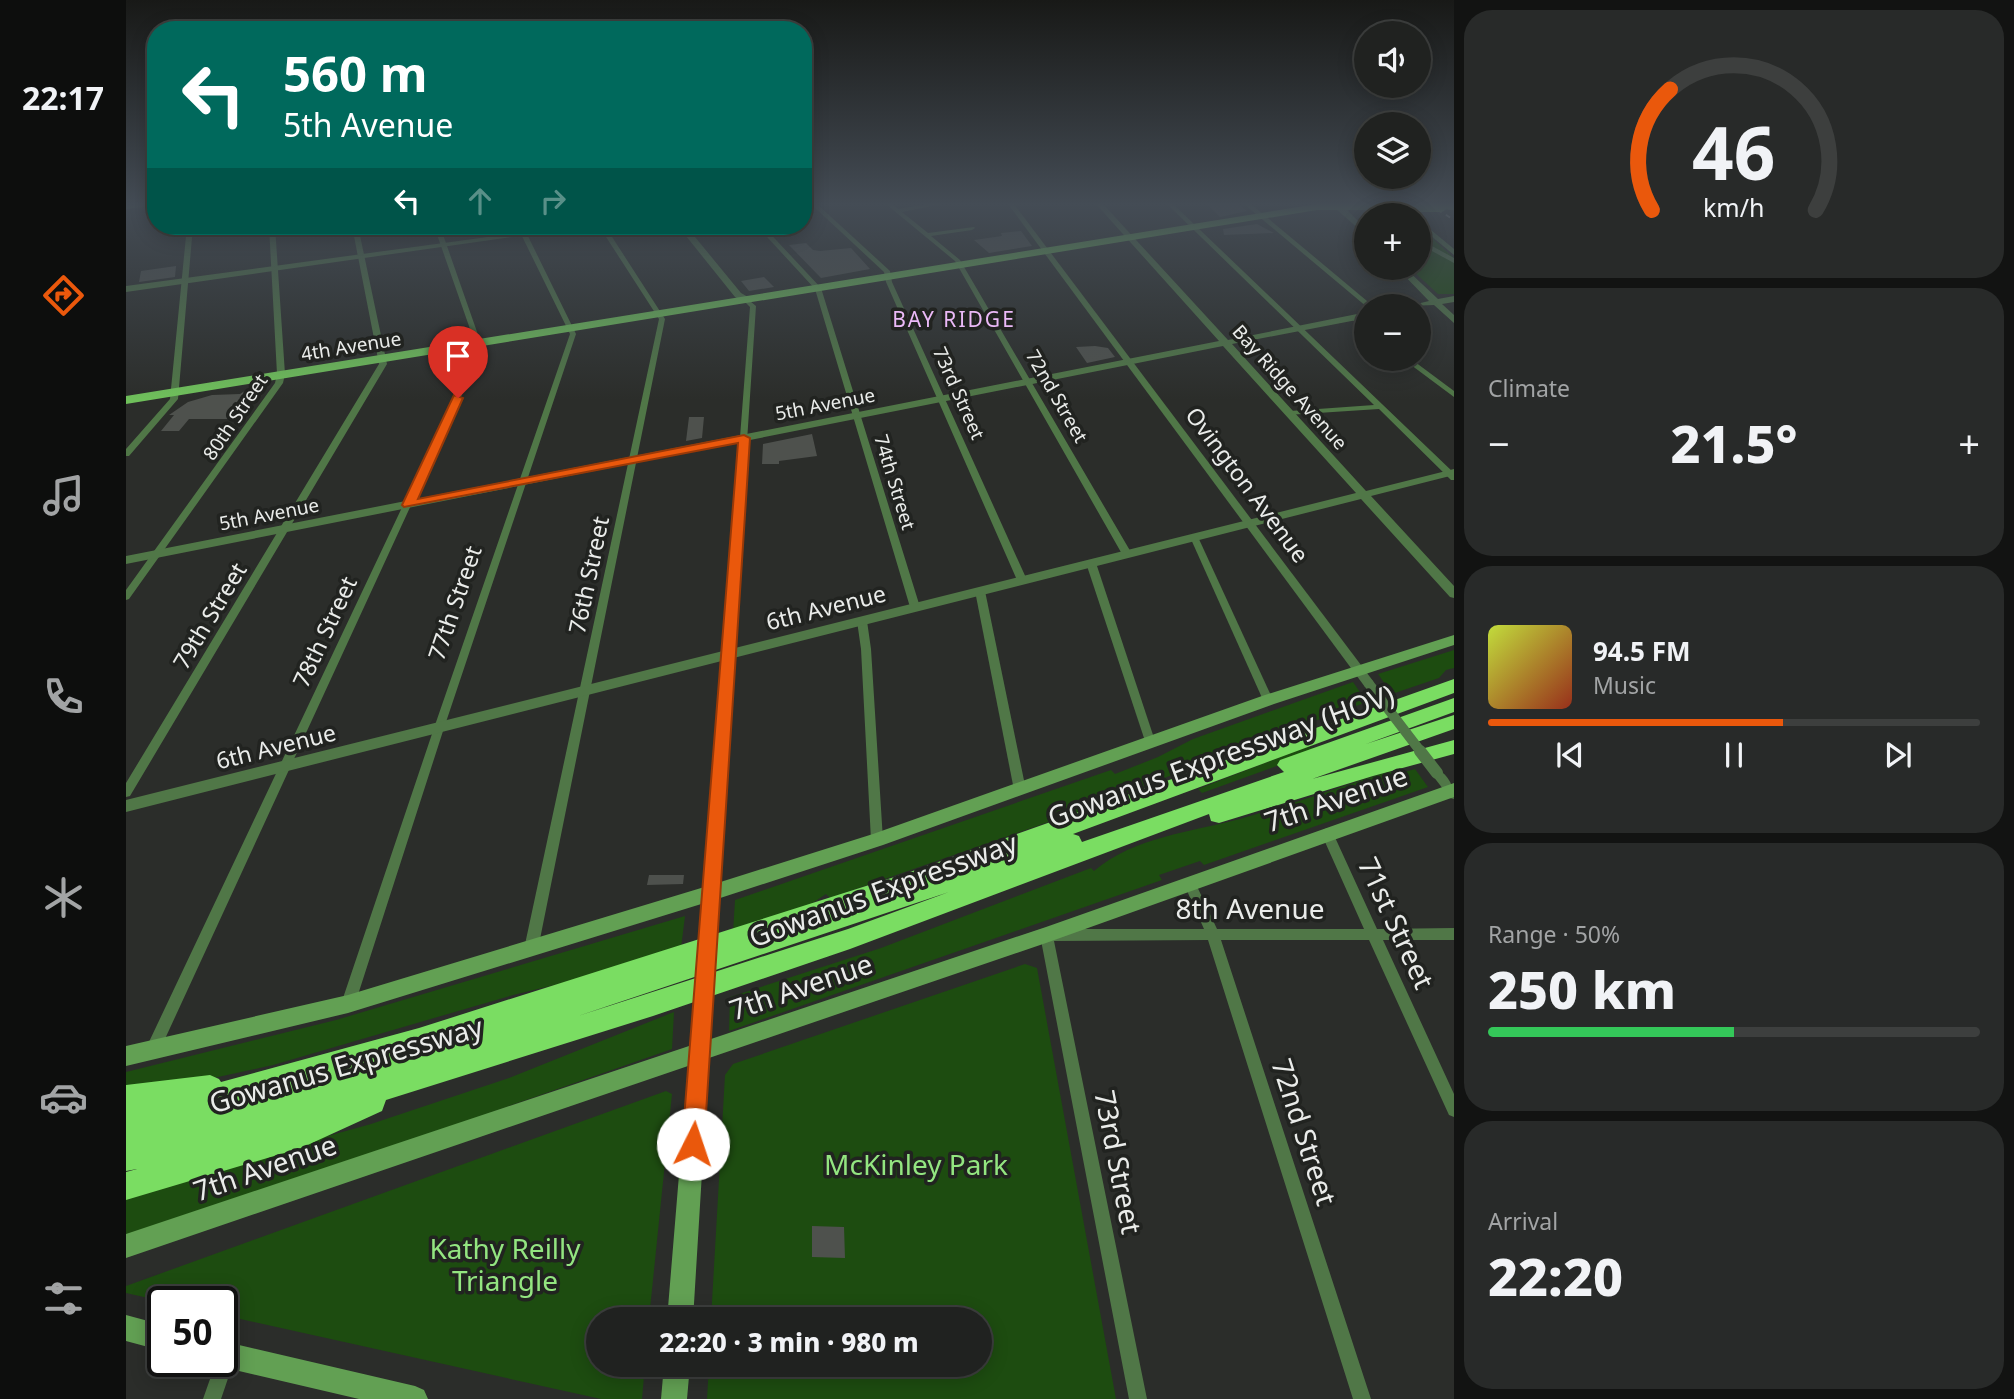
<!DOCTYPE html>
<html lang="en">
<head>
<meta charset="utf-8">
<style>
	body { margin:0; font-family:"Noto Sans",sans-serif; background:#282a29; color:#f1f3f6; height:100vh; display:flex; flex-direction:column; font-size:26px; white-space:nowrap }
	* { box-sizing:border-box; margin:0 }
	p { font-size:23px; color:#a2a4a5 }
	.icon { flex:none; width:38px; height:38px; fill:none; stroke:currentColor; stroke-width:2; stroke-linecap:round; stroke-linejoin:round }
	.map { position:relative; flex:1; overflow:hidden }
	.details { display:flex; flex-direction:column; gap:10px; padding:10px; background:#121312; width:560px }
	.details>* { flex:none }
	.banner { position:absolute; left:21px; top:21px; width:665px; height:214px; border-radius:28px; box-shadow:0 4px 18px #0003,0 0 0 2px #3d3f3e; background:#00695c; color:#fff; overflow:hidden }
	.fabs { position:absolute; left:1228px; top:21px; display:grid; gap:14px }
	.fabs a { display:grid; place-items:center; width:77px; height:77px; border-radius:50%; background:#202220; box-shadow:0 4px 18px #0003,0 0 0 2px #3d3f3e; font-size:35px }
	.speed { position:absolute; left:21px; top:1286px; display:flex; gap:14px; font-size:35px; font-weight:700; text-align:center }
	.speed>* { display:grid; place-content:center; width:91px; height:91px; border-radius:50%; background:#202220; box-shadow:0 4px 18px #0003,0 0 0 2px #3d3f3e; line-height:1 }
	.speed .limit { border:4px solid #111; border-radius:10px; background:#fff; color:#111 }
	.pin { position:absolute; display:grid; place-items:center; width:60px; height:60px; color:#fff; margin:-72px -30px; border-radius:50% 50% 50% 0; rotate:-45deg; box-shadow:0 0 7px #0007 }
	.pin .icon { rotate:45deg }
	.me { position:absolute; width:77px; margin:-38px; rotate:4deg; stroke-linejoin:round; filter:drop-shadow(0 0 5px #0008) }
	.turn { display:flex; align-items:center; gap:24px; height:147px; padding:0 21px; font-size:32px }
	.turn .icon { width:91px; height:91px; stroke-width:2.5 }
	.turn b { display:block; font-size:49px; line-height:60px }
	.lanes { display:flex; align-items:center; height:66px; padding:0 21px; background:#0003; justify-content:center; gap:35px; direction:ltr }
	.lanes .off { opacity:.35 }
	.big { font-size:52px; font-weight:800; line-height:1.1 }
	.details .card { flex:1; display:flex; flex-direction:column; justify-content:center; gap:10px; min-width:0; padding:0 24px; border-radius:28px; background:#282a29 }
	.details .dial { align-items:center; gap:0 }
	.dial svg { height:182px; overflow:visible; fill:none; stroke:#3d3f3e; stroke-width:7; stroke-linecap:round; text-anchor:middle }
	.dial text { fill:#f1f3f6; stroke:none }
	.song { display:flex; align-items:center; gap:21px }
	.cover { width:84px; height:84px; border-radius:10px; background:linear-gradient(135deg,hsl(70 70% 55%),hsl(10 70% 35%)) }
	.played { height:7px; border-radius:4px; background:linear-gradient(90deg,#ea580c 60%,#3d3f3e 60%) }
	.keys { display:flex; justify-content:space-around; direction:ltr }
	.heat { display:flex; justify-content:space-between; align-items:center; font-size:38px; direction:ltr }
	.charge { height:10px; border-radius:5px; background:linear-gradient(90deg,#34c759 50%,#3d3f3e 0) }
	.trip { position:absolute; left:460px; top:1307px; width:406px; height:70px; border-radius:35px; background:#202220; box-shadow:0 4px 18px #0003,0 0 0 2px #3d3f3e; font-weight:800; line-height:70px; text-align:center }
	main { display:flex; flex:1; min-height:0 }
	.dock { display:flex; flex-direction:column; width:126px; justify-content:space-around; align-items:center; background:#0d0e0d; color:#a2a4a5 }
	.dock .icon { width:49px; height:49px }
	.dock .selected { color:#ea580c }
	.dock b { font-size:32px; color:#f1f3f6 }
	.map>svg:first-child { display:block }
	.green { fill:#1d4c10 }
	.building { fill:#4e514d }
	.lines { fill:none; stroke-linecap:round; stroke-linejoin:round }
	.minor { fill:#507747; fill-rule:evenodd }
	.tertiary { fill:#507747; fill-rule:evenodd }
	.secondary { fill:#62a053; fill-rule:evenodd }
	.primary { fill:#6fc05b; fill-rule:evenodd }
	.motorway { fill:#7add62; fill-rule:evenodd }
	.rail { stroke:#acaeac; stroke-width:2; stroke-dasharray:5 5; stroke-linecap:butt }
	.minor-bridge-far1 { stroke:#507747; stroke-width:10 }
	.minor-bridge { stroke:#507747; stroke-width:12 }
	.secondary-bridge { stroke:#62a053; stroke-width:18 }
	.primary-bridge { stroke:#6fc05b; stroke-width:10 }
	.route { fill:#ea580c; stroke:#983908; stroke-width:2 }
	.labels { text-anchor:middle; stroke-width:7; stroke-linejoin:round; paint-order:stroke }
	.far-street-label { font-size:19px; fill:#eaecea; stroke:#212320 }
	.far-neighbourhood-label { font-size:21px; letter-spacing:2px; fill:#ebb9f7; stroke:#212320 }
	.street-label { font-size:23px; fill:#eaecea; stroke:#212320 }
	.near-street-label { font-size:28px; fill:#eaecea; stroke:#212320 }
	.near-park-label { font-size:28px; fill:#93e580; stroke:#212320 }
</style>
</head>
<body>
<main>
<nav class="dock">
<b>22:17</b>
<svg class="icon selected" aria-label="directions" viewBox="0 0 24 24"><path d="M12 3l9 9-9 9-9-9zM9 14v-3h6M13 9l2 2-2 2"/></svg>
<svg class="icon" aria-label="music" viewBox="0 0 24 24"><path d="M9 18V5l10-2v13"/><circle cx="6" cy="18" r="3"/><circle cx="16" cy="16" r="3"/></svg>
<svg class="icon" aria-label="phone" viewBox="0 0 24 24"><path d="M5 4h4l2 5-3 2q2 4 5 5l2-3 5 2v4C11 20 4 13 5 4z"/></svg>
<svg class="icon" aria-label="climate" viewBox="0 0 24 24"><path d="M12 3v18M4 7l16 10M4 17L20 7"/></svg>
<svg class="icon" aria-label="car" viewBox="0 0 24 24"><path d="M5 17H2v-5l4-1 3-4h7l3 4 3 1v5h-3M9 17h6M6 11h13"/><circle cx="7" cy="17" r="2"/><circle cx="17" cy="17" r="2"/></svg>
<svg class="icon" aria-label="filters" viewBox="0 0 24 24"><path d="M4 7h16M4 17h16"/><circle cx="9" cy="7" r="2"/><circle cx="15" cy="17" r="2"/></svg>
</nav>
<div class="map">
<svg width="1328" height="1399" viewBox="0 0 1328 1399">
	<rect width="100%" height="100%" fill="#2b2d2a"/>
	<g class="green">
		<path d="M1293,226l35,32v36h-16l-28,-26h9z"/>
		<path d="M1328,650v18l-8,2 -7,8 -47,16 -14,-20z"/>
		<path d="M1227,682l14,20 -160,58 -5,-2 -15,11 -98,39 -259,90 -4,-4 -18,12 -75,27 2,-33 376,-130 4,4 43,-17 35,-18z"/>
		<path d="M1180,747l18,2 -122,44 -4,-4z"/>
		<path d="M1289,769l13,18 -224,78 -4,-4 -41,14 3,5 -433,151 1,-34 151,-49 210,-80 3,3c40,-34 97,-39 146,-52 50,-14 100,-32 150,-48l4,4z"/>
		<path d="M559,916l-4,32 -77,25 -91,22 -240,70 -78,17 -69,11v-21l210,-52z"/>
		<path d="M899,964l12,4 79,431h-409l2,-34h271v-45l-269,-1 14,-244 8,-11z"/>
		<path d="M548,1012l-2,37 -546,191v-48l245,-68 138,-46z"/>
		<path d="M540,1091l6,3 -23,225 -51,1v45h47l-3,34h-41l-379,-84v-13h-56l-40,-9v-7z"/>
	</g>
	<g class="building">
		<path d="M1081,204h31l9,7 -27,6z"/>
		<path d="M1131,224l17,9 -50,2 -1,-6z"/>
		<path d="M895,231l11,15 -43,7 -15,-13 28,-4 -1,-3z"/>
		<path d="M680,243l7,7 7,1 31,-3 19,21 -49,9 -32,-33z"/>
		<path d="M50,266l-1,11 -36,5 2,-11z"/>
		<path d="M638,277l10,10 -25,4 -8,-10z"/>
		<path d="M969,346l13,2 7,9 -28,6 -11,-16z"/>
		<path d="M123,388h16l-25,31h-51l-10,12h-18l13,-16h-5l19,-13 24,-7 28,-1z"/>
		<path d="M563,417h15l-2,21 -16,3z"/>
		<path d="M686,434l5,22 -38,5v3h-17l1,-20z"/>
		<path d="M523,875h35l-1,9 -36,1z"/>
		<path d="M686,1226l32,1 1,31 -33,-1z"/>
	</g>
	<g class="lines">
		<g class="minor">
			<path d="M685,204h6l73,67 2,11 135,298 -2,2 -3,1 -5,-3 -131,-298 -2,-10z"/>
			<path d="M760,204h7l5,5 29,-5h15l-40,8 26,21 46,-6 1,1 -3,2 -41,6 29,24 172,294 -2,2 -3,1 -5,-3 -167,-293z"/>
			<path d="M882,204h6l359,477 1,3 -1,3h-8z"/>
			<path d="M1041,204h6l281,269v7h-3l-72,-71 -92,6v-4h3l84,-6z"/>
			<path d="M1118,204h7l122,102 -6,1z"/>
			<path d="M61,226h6l-15,173 -49,57h-3v-7l44,-50z"/>
			<path d="M143,226h6l10,148 -2,9 -154,216 -3,1v-10l149,-207 2,-9z"/>
			<path d="M226,226h6l29,138 -257,432 -4,1v-14l253,-419z"/>
			<path d="M308,226h6l43,123 -325,705 -5,2 -5,-2 -2,-5 2,-5 329,-695z"/>
			<path d="M391,226h6l53,108 -132,394 -89,276 -2,4 -5,2 -5,-2 -2,-4 93,-276 136,-394z"/>
			<path d="M473,226h6l60,93 -127,630 -2,4 -5,2 -5,-2 -2,-4 135,-630z"/>
			<path d="M631,226h6l58,62 99,319 -2,2h-6l-2,-2 -95,-318z"/>
			<path d="M619,297l11,9 -39,587 -2,4 -4,1 -4,-1 -2,-4 45,-586 -8,-8z"/>
			<path d="M1227,316l14,9v5l-16,-11v-2z"/>
			<path d="M1277,359h8l43,32v6z"/>
			<path d="M1068,534l4,3 75,163 -1,3 -4,1 -5,-4 -73,-163z"/>
			<path d="M965,560l5,3 59,178 -1,3h-8l-1,-3 -59,-178z"/>
			<path d="M854,588l5,3 41,199 -2,3h-8l-2,-3 -39,-199z"/>
			<path d="M736,618l5,3 4,28 12,191 -2,3 -4,2 -4,-2 -2,-3 -10,-191 -4,-28z"/>
			<path d="M1311,769c12,6 17,18 17,30l-4,-1 -17,-22 -2,-3 2,-3z"/>
			<path d="M1201,828l4,2 2,3 44,96 77,-1v12h-71l71,154v23l-5,-2 -80,-175h-148l150,459h-18l-145,-459 -154,1 93,458h-18l-89,-464 1,-4 5,-2h158l-20,-45 2,-4 4,-1 4,1 23,49h147l-43,-96 2,-3z"/>
			<path d="M101,1346l6,3 3,6 -15,44h-18l13,-37h6v-14z"/>
		</g>
		<g class="tertiary">
			<path d="M29,204l-3,2 -26,3v-4z"/>
			<path d="M970,204h7l125,136 139,-28v6l-135,26 134,147 88,-22v6l-83,21 83,90v12l-4,-1 -89,-98 -1235,313v-12l1230,-307 -133,-147 -1097,218v-8l1093,-215z"/>
			<path d="M1210,205h6l25,25v6l-31,-27z"/>
			<path d="M1276,205l14,10h-8l-10,-8z"/>
			<path d="M1247,209h6l6,6h-8z"/>
			<path d="M1293,220l35,29v6l-35,-29z"/>
			<path d="M443,226h19l-462,66v-6z"/>
			<path d="M552,226h8l55,67 7,4v4h-6l-7,-4z"/>
			<path d="M1293,239l35,19v5l-35,-19z"/>
			<path d="M1271,268h8l33,31 16,-3v6l-12,2 12,11v8l-20,-18 -26,1 21,-5z"/>
		</g>
		<g class="secondary">
			<path d="M1328,635v10l-180,59 -391,141 -172,56 -363,112 -222,53v-20l222,-51 363,-110 162,-51 389,-138z"/>
			<path d="M1328,783v14l-408,146 -337,115 -16,262h-26l21,-254 -562,192v-24l563,-188 5,-24 7,-3 7,3 3,7v10l335,-112z"/>
			<path d="M0,1315l37,10v26l-37,-10z"/>
			<path d="M96,1341l193,45 9,4 4,9h-69l-137,-32 -10,-5h10z"/>
			<path d="M538,1365h26l-3,34h-26z"/>
		</g>
		<g class="primary">
			<path d="M1191,204h97l5,3 -5,3h-97l-1191,194v-8z"/>
			<path d="M1315,204h13v6l-16,-1 -2,-2z"/>
		</g>
		<path class="motorway" d="M1328,679v14l-381,141 6,2 3,6 202,-70 -7,-7 3,-5 174,-62v14l-88,32 88,-29v14l-142,50 142,-39v14l-81,22 -154,47 -8,-2 -2,-7 -359,135 -197,67 -267,84 -4,11 -81,37 -175,52v-28l11,-3 -11,2v-86l84,-10 9,4 2,3 198,-54 488,-155zM823,892l-101,37 -270,87z"/>
		<path class="rail" d="M1303,204l25,16"/>
		<path class="minor-bridge-far1" d="M1243,684l52,68"/>
		<path class="minor-bridge" d="M1294,751l17,22"/>
		<path class="secondary-bridge" d="M575,1029l8,-112"/>
		<path class="primary-bridge" d="M1288,207h27"/>
	</g>
	<linearGradient id="sky" x2="0" y2="1"><stop stop-color="#181917"/><stop offset="0.51" stop-color="#444c55"/><stop offset="1" stop-color="#444c55" stop-opacity="0"/></linearGradient>
	<rect width="1328" height="400" fill="url(#sky)"/>
	<path class="route" d="M328,395l9,3 -45,101 326,-64 6,3 -46,706 -3,8 -8,3 -8,-3 -3,-8 56,-701 -334,64 -2,-2z"/>
	<g class="labels">
		<g class="far-street-label">
			<text transform="translate(225 346) rotate(-9)" y="7">4th Avenue</text>
			<text transform="translate(1164 387) rotate(48)" y="7">Bay Ridge Avenue</text>
			<text transform="translate(833 393) rotate(66)" y="7">73rd Street</text>
			<text transform="translate(931 396) rotate(60)" y="7">72nd Street</text>
			<text transform="translate(699 404) rotate(-11)" y="7">5th Avenue</text>
			<text transform="translate(109 417) rotate(-56)" y="7">80th Street</text>
			<text transform="translate(769 482) rotate(73)" y="7">74th Street</text>
			<text transform="translate(143 514) rotate(-11)" y="7">5th Avenue</text>
		</g>
		<g class="far-neighbourhood-label">
			<text x="828" y="327">BAY RIDGE</text>
		</g>
		<g class="street-label">
			<text transform="translate(1121 485) rotate(53)" y="8">Ovington Avenue</text>
			<text transform="translate(463 575) rotate(-78)" y="8">76th Street</text>
			<text transform="translate(329 603) rotate(-71)" y="8">77th Street</text>
			<text transform="translate(700 608) rotate(-14)" y="8">6th Avenue</text>
			<text transform="translate(84 616) rotate(-59)" y="8">79th Street</text>
			<text transform="translate(199 632) rotate(-65)" y="8">78th Street</text>
			<text transform="translate(150 747) rotate(-14)" y="8">6th Avenue</text>
		</g>
		<g class="near-street-label">
			<text transform="translate(1095 756) rotate(-20)" y="10">Gowanus Expressway (HOV)</text>
			<text transform="translate(1210 799) rotate(-19)" y="10">7th Avenue</text>
			<text transform="translate(757 890) rotate(-20)" y="10">Gowanus Expressway</text>
			<text x="1124" y="919">8th Avenue</text>
			<text transform="translate(1270 923) rotate(65)" y="10">71st Street</text>
			<text transform="translate(675 987) rotate(-19)" y="10">7th Avenue</text>
			<text transform="translate(220 1065) rotate(-16)" y="10">Gowanus Expressway</text>
			<text transform="translate(1178 1132) rotate(72)" y="10">72nd Street</text>
			<text transform="translate(992 1162) rotate(79)" y="10">73rd Street</text>
			<text transform="translate(139 1168) rotate(-19)" y="10">7th Avenue</text>
		</g>
		<g class="near-park-label">
			<text x="790" y="1175">McKinley Park</text>
			<text x="379" y="1259">Kathy Reilly<tspan x="379" dy="32">Triangle</tspan></text>
		</g>
	</g>
</svg>
<div class="fabs">
<a><svg class="icon" aria-label="sound" viewBox="0 0 24 24"><path d="M4 9h4l5-4v14l-5-4H4zM17 9q2 3 0 6"/></svg></a>
<a><svg class="icon" aria-label="layers" viewBox="0 0 24 24"><path d="M12 4l9 5-9 5-9-5zM3 14l9 5 9-5"/></svg></a>
<a>+</a>
<a>−</a>
</div>
<div class="speed"><div class="limit">50</div></div>
<div class="pin" style="left:332px;top:398px;background:#d93025"><svg class="icon" aria-label="arrive" viewBox="0 0 24 24"><path d="M6 21V4h12l-3 4 3 4H6"/></svg></div>
<svg class="me" style="left:567px;top:1144px" viewBox="-20 -20 40 40"><circle r="19" fill="#fff"/><path d="M0-13L10 11 0 6-10 11z" fill="#ea580c"/></svg>
<div class="trip">22:20 · 3 min · 980 m</div>
<div class="banner">
<div class="turn"><svg class="icon" aria-label="left" viewBox="0 0 24 24"><path d="M17 20v-9H6M10 6l-5 5 5 5"/></svg><div><b>560 m</b>5th Avenue</div></div>
<div class="lanes"><svg class="icon" aria-label="left" viewBox="0 0 24 24"><path d="M17 20v-9H6M10 6l-5 5 5 5"/></svg><svg class="icon off" aria-label="ahead" viewBox="0 0 24 24"><path d="M12 20V5M6 11l6-6 6 6"/></svg><svg class="icon off" aria-label="right" viewBox="0 0 24 24"><path d="M7 20v-9h11M14 6l5 5-5 5"/></svg></div>
</div>
</div>
<section class="details">
<div class="card dial"><svg viewBox="0 0 100 80">
<path d="M14 69A42 42 0 1 1 86 69"/>
<path d="M14 69A42 42 0 0 1 22 16" stroke="#ea580c"/>
<text x="50" y="56" font-size="32" font-weight="700">46</text>
<text x="50" y="72" font-size="11">km/h</text>
</svg></div>
<div class="card"><p>Climate</p>
<div class="heat"><a>−</a><b class="big">21.5°</b><a>+</a></div>
</div>
<div class="card">
<div class="song"><i class="cover"></i><div><b>94.5 FM</b><p>Music</p></div></div>
<div class="played"></div>
<div class="keys"><svg class="icon" aria-label="previous" viewBox="0 0 24 24"><path d="M18 5L8 12l10 7zM5 5v14"/></svg><svg class="icon" aria-label="pause" viewBox="0 0 24 24"><path d="M8 5v14M16 5v14"/></svg><svg class="icon" aria-label="next" viewBox="0 0 24 24"><path d="M6 5l10 7-10 7zM19 5v14"/></svg></div>
</div>
<div class="card"><p>Range · 50%</p><b class="big">250 km</b><div class="charge"></div></div>
<div class="card"><p>Arrival</p><b class="big">22:20</b></div>
</section>
</main>
</body>
</html>
